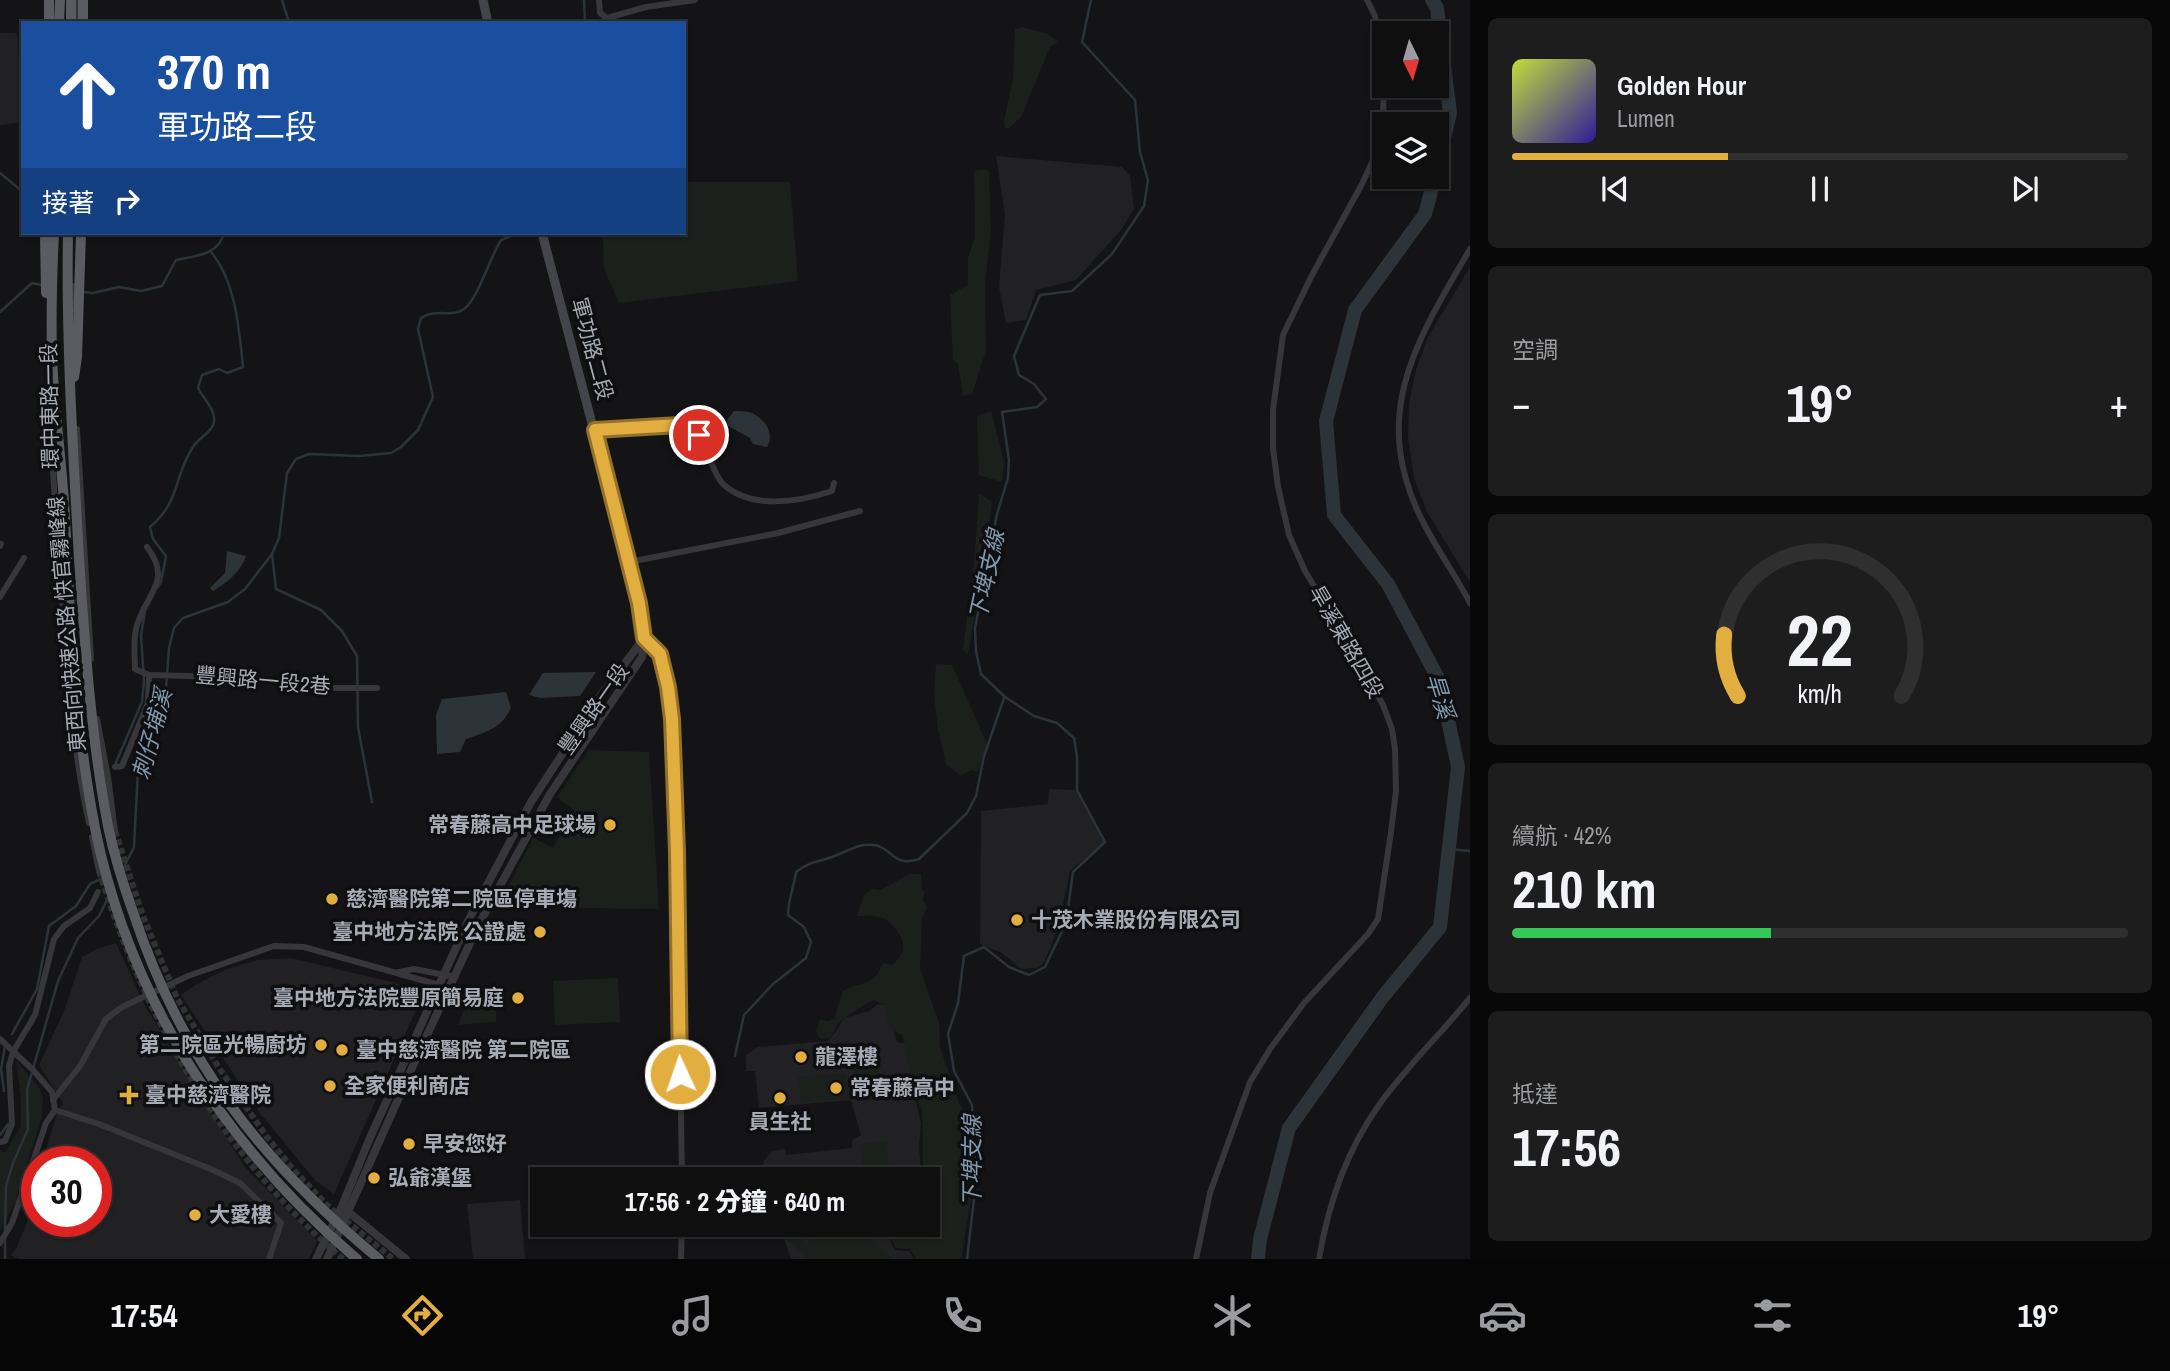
<!DOCTYPE html>
<html lang="zh-TW">
<head>
<meta charset="utf-8">
<style>
	body { margin:0; font-family:"Archivo Narrow","Noto Sans TC",sans-serif; background:#1d1d1e; color:#f1f3f6; height:100vh; display:flex; flex-direction:column; font-size:26px; white-space:nowrap }
	* { box-sizing:border-box; margin:0 }
	p { font-size:23px; color:#9b9c9f }
	.icon { flex:none; width:38px; height:38px; fill:none; stroke:currentColor; stroke-width:2; stroke-linecap:round; stroke-linejoin:round }
	.map { position:relative; flex:1; overflow:hidden }
	.sheet { display:flex; flex-direction:column; gap:18px; padding:18px; background:#080809; width:700px }
	.sheet>* { flex:none }
	.hud { position:absolute; left:21px; top:21px; width:665px; height:214px; border-radius:0px; box-shadow:0 2px 5px #0004,0 0 0 2px #2f2f30; background:#1a4fa0; color:#fff; overflow:hidden }
	.needle { width:46px; rotate:175deg }
	.tools { position:absolute; left:1372px; top:21px; display:grid; gap:14px }
	.tools a { display:grid; place-items:center; width:77px; height:77px; border-radius:0px; background:#0f0f10; box-shadow:0 2px 5px #0004,0 0 0 2px #2f2f30; font-size:35px }
	.speed { position:absolute; left:21px; top:1146px; display:flex; gap:14px; font-size:35px; font-weight:700; text-align:center }
	.speed>* { display:grid; place-content:center; width:91px; height:91px; border-radius:50%; background:#0f0f10; box-shadow:0 2px 5px #0004,0 0 0 2px #2f2f30; line-height:1 }
	.speed .limit { border:10px solid #d22; background:#fff; color:#111 }
	.pin { position:absolute; display:grid; place-items:center; width:60px; height:60px; color:#fff; margin:-30px; border:4px solid #fff; border-radius:50%; box-shadow:0 2px 7px #0007 }
	.me { position:absolute; width:77px; margin:-38px; rotate:357deg; stroke-linejoin:round; filter:drop-shadow(0 0 5px #0008) }
	.turn { display:flex; align-items:center; gap:24px; height:147px; padding:0 21px; font-size:32px }
	.turn .icon { width:91px; height:91px; stroke-width:2.5 }
	.turn b { display:block; font-size:49px; line-height:60px }
	.then { display:flex; align-items:center; height:66px; padding:0 21px; background:#0003; gap:14px; font-size:26px }
	.big { font-size:52px; font-weight:800; line-height:1.1 }
	.sheet .tile { flex:1; display:flex; flex-direction:column; justify-content:center; gap:10px; min-width:0; padding:0 24px; border-radius:10px; background:#1d1d1e }
	.sheet .dial { align-items:center; gap:0 }
	.dial svg { height:182px; overflow:visible; fill:none; stroke:#2f2f30; stroke-width:7; stroke-linecap:round; text-anchor:middle }
	.dial text { fill:#f1f3f6; stroke:none }
	.song { display:flex; align-items:center; gap:21px }
	.cover { width:84px; height:84px; border-radius:10px; background:linear-gradient(135deg,hsl(70 70% 55%),hsl(250 70% 35%)) }
	.played { height:7px; border-radius:4px; background:linear-gradient(90deg,#e2ae40 35%,#2f2f30 35%) }
	.keys { display:flex; justify-content:space-around; direction:ltr }
	.heat { display:flex; justify-content:space-between; align-items:center; font-size:38px; direction:ltr }
	.charge { height:10px; border-radius:5px; background:linear-gradient(90deg,#34c759 42%,#2f2f30 0) }
	.trip { position:absolute; left:530px; top:1167px; width:410px; height:70px; border-radius:0px; background:#0f0f10; box-shadow:0 2px 5px #0004,0 0 0 2px #2f2f30; font-weight:800; line-height:70px; text-align:center }
	.dock { display:flex; height:112px; justify-content:space-around; align-items:center; background:#060606; color:#9b9c9f }
	.dock .icon { width:49px; height:49px }
	.dock .current { color:#e2ae40 }
	.dock b { font-size:32px; color:#f1f3f6 }
	main { display:flex; flex:1; min-height:0 }
	.map>svg:first-child { display:block }
	.built { fill:#212123 }
	.green { fill:#1b201c }
	.water { fill:#2c3339 }
	.lines { fill:none; stroke-linecap:round; stroke-linejoin:round }
	.stream { stroke:#2c3339; stroke-width:2.5 }
	.river { stroke:#2c3339; stroke-width:14 }
	.minor-tunnel { stroke:#313236; stroke-width:6; stroke-dasharray:6 3; stroke-linecap:butt }
	.minor { stroke:#36363b; stroke-width:6 }
	.tertiary { stroke:#36363b; stroke-width:8 }
	.secondary { stroke:#44454a; stroke-width:9 }
	.trunk { stroke:#5a5c62; stroke-width:10 }
	.trunk-bridge { stroke:#5a5c62; stroke-width:10 }
	.route-casing { stroke:#93712a; stroke-width:18 }
	.route { stroke:#e2ae40; stroke-width:12 }
	.poi-dot { fill:#e2ae40; stroke:#0f0f11; stroke-width:2.5 }
	.labels { text-anchor:middle; stroke-width:7; stroke-linejoin:round; paint-order:stroke }
	.street-label { font-size:21px; fill:#a7abb5; stroke:#0f0f11 }
	.poi-label { font-size:21px; font-weight:bold; fill:#a7abb5; stroke:#0f0f11; text-anchor:start }
	.water-label { font-size:23px; font-style:italic; fill:#8198ad; stroke:#0f0f11 }
</style>
</head>
<body>
<main>
<div class="map">
<svg width="1470" height="1259" viewBox="0 0 1470 1259">
	<rect width="100%" height="100%" fill="#141416"/>
	<g class="built">
		<path d="M0,33h17l2,24h4v65l-23,3z"/>
		<path d="M996,156l126,11 8,9 4,33 -13,21 -45,50 -40,10 -10,30 -20,3 -7,-36 6,-73z"/>
		<path d="M1470,267v315l-43,-70 -13,-34 -6,-41 1,-34 7,-33 12,-33z"/>
		<path d="M1049,789l28,1 28,52 -35,29 -12,57 -14,35 -8,5 -15,1 -19,-16 -22,-9 1,-133 67,-7z"/>
		<path d="M116,943l30,65 99,159 72,74 -8,18h-290l-8,-4 5,-6 12,-29 9,-42v44h59v-60h-54l16,-51 5,-8 -24,-38 25,-54 18,-54 17,-9z"/>
		<path d="M291,958l134,32 -91,204 -19,-14 -56,-68 -78,-117 16,-11 30,-15 31,-9z"/>
		<path d="M885,1004l12,38 12,2 8,50 -1,7 5,23 -2,22 2,25 -16,8h-137l-5,-17 9,-11 13,-2 1,6 66,-7v-8l9,-5 -10,-35 -92,8 -4,-37h-9v-16l12,-8 69,-6 8,-8 9,-15 25,-7 8,-6z"/>
		<path d="M520,1200l5,59h-52l-6,-55z"/>
		<path d="M687,1225h77l-2,4 4,9 -79,1z"/>
		<path d="M779,1225h108l-1,9 9,16 14,1 5,8h-123z"/>
	</g>
	<g class="green">
		<path d="M1022,27l26,7 10,8 -8,5 -29,70 -13,12 -3,-1 -1,-7 9,-43 2,-49z"/>
		<path d="M985,169l4,3 2,60 -6,50 1,68 -14,44 -9,2 -5,-32 -5,-4 -3,-65 18,-10v-27l7,-21 -1,-64 2,-3z"/>
		<path d="M684,182h106l8,99 -179,22 -15,-34 -1,-36h81z"/>
		<path d="M991,411l13,52 -2,19 -23,-7 -2,-59z"/>
		<path d="M979,493l13,9 -6,50 -18,102 -5,-4 12,-98z"/>
		<path d="M936,664l16,1 35,79 -9,28 -7,-2 -10,6 -15,-12 -8,-34 -4,-35z"/>
		<path d="M589,750l60,2 10,157 -161,-2 35,-69 20,10 22,-37 -18,-14z"/>
		<path d="M910,874h11l1,16 3,2 -2,8 4,7 -5,11 -2,51 19,54 1,24 19,56 8,11 6,74 -12,71h-45l-6,-10 -14,-1 -8,-14 1,-9h39v-45l-20,-1 15,-7 -1,-62 -8,-15 -11,-60c-16,-4 -16,-16 -19,-30l-10,-5c-6,2 -32,19 -35,23 -4,6 -5,10 -10,15l-9,1 -4,-8 4,-12 7,2 7,-2 9,-28c18,-11 31,-3 40,-28l9,2c13,-11 15,-21 5,-34 -5,-7 -9,-12 -17,-14 -7,-2 -16,-1 -23,-1l7,-21 8,-6 8,1z"/>
		<path d="M618,978l2,44 -65,3 -2,-44z"/>
		<path d="M474,987l23,2 -1,33 -38,3z"/>
		<path d="M877,1056l5,42 -25,3 -5,-43z"/>
		<path d="M16,1060l23,28 4,10 -1,18 -27,87 -15,27v-80l5,3 16,-27v-26z"/>
		<path d="M846,1073l3,25 -48,5 -3,-26z"/>
		<path d="M886,1141l5,38h-27l-4,-35z"/>
		<path d="M818,1225h40l34,34h-84l-21,-20 7,-7 14,14 2,-12z"/>
	</g>
	<g class="water">
		<path d="M734,411c5,0 12,0 18,2 13,6 23,21 15,34l-14,-3 -3,-6 -22,-12 -1,-6z"/>
		<path d="M227,551l19,5c-4,14 -20,28 -33,35l-3,-3 15,-15z"/>
		<path d="M596,672l-16,24 -40,2 -11,-3 14,-22z"/>
		<path d="M506,692l5,16c-9,20 -24,24 -45,31l-6,13 -23,2 -1,-39 6,-16z"/>
	</g>
	<g class="lines">
		<g class="stream">
			<path d="M282,0l6,19 -2,4"/>
			<path d="M584,0l1,23"/>
			<path d="M0,173l23,19"/>
			<path d="M83,292l10,1 26,-6 22,4 21,-5 14,-26c19,-4 43,-5 48,-27"/>
			<path d="M0,312l32,-29 9,2"/>
			<path d="M272,554l4,35 45,21 21,21 15,25 1,71 14,75"/>
			<path d="M157,588l4,-6 5,-26 -13,-17 -3,-12c31,-26 23,-50 43,-80 5,-9 20,-15 21,-25 2,-12 -11,-24 -16,-34l4,-13 17,-6 8,4 16,-6c-4,-38 -7,-85 -32,-115"/>
			<path d="M114,767l28,-65 2,-20 -3,-47 4,-23"/>
			<path d="M1449,849l21,2"/>
			<path d="M123,869l11,-22 4,-78 27,-68 4,-53 5,-20 9,-10 45,-16 17,-13 27,-35 7,-16 8,-65 9,-14 13,-5 50,2 32,-3 10,-6 17,-17 15,-33 -15,-68 3,-11c15,-10 31,0 43,-9 14,-10 26,-52 37,-69l18,-7"/>
			<path d="M12,1034l25,-45 12,-63 27,-20 14,-22 13,-6"/>
			<path d="M735,1056l9,-41 29,-31 33,-26 5,-16 -7,-15 -16,-12c0,-15 6,-28 8,-43 15,-12 25,-10 41,-17 13,-5 23,-12 37,-10 18,2 19,23 45,14l48,-46 9,-17 8,-40 20,-58"/>
			<path d="M4,1091l-3,-22 4,-23"/>
			<path d="M0,1135l8,-11"/>
			<path d="M5,1230l1,-44 7,-23 15,-34 -1,-39 31,-109 20,-43 21,-22 10,-20"/>
			<path d="M5,1259v-22"/>
			<path d="M967,1259l9,-77 -4,-77 -18,-34 -6,-37 10,-31 6,-47 20,-9 25,20 20,8 16,-8 21,-44 7,-51 32,-30 -28,-52v-34l-3,-18 -17,-15 -23,-7 -29,-19 -24,-23 -5,-23 -1,-23 22,-114 11,-36 1,-18 -7,-48 35,-5 9,-8 -12,-15 -15,-9 -5,-19 26,-61 32,-4 40,-37 32,-48 4,-26 -8,-28 -5,-52 -53,-58 9,-42"/>
		</g>
		<g class="river">
			<path d="M1432,0l5,8 13,105 -13,55"/>
			<path d="M1258,1259l2,-20 29,-111 93,-130 58,-71 18,-160 -18,-85 -52,-98 -54,-69 -8,-94 29,-111 70,-96 10,-37"/>
		</g>
		<g class="minor-tunnel">
			<path d="M115,831l28,85 34,82 42,70 48,69 26,32 34,36 66,54"/>
			<path d="M99,871c46,149 124,286 244,388"/>
		</g>
		<g class="minor">
			<path d="M599,0l1,13 7,5 39,-11 49,-7"/>
			<path d="M77,23l1,-23"/>
			<path d="M1470,249c-55,94 -102,167 -46,275 14,27 32,52 46,79"/>
			<path d="M73,310l1,-24"/>
			<path d="M50,399c1,66 7,131 12,197 6,76 10,152 27,227"/>
			<path d="M77,429l14,230"/>
			<path d="M595,430c21,-2 79,-11 97,-2 11,6 14,22 18,32 4,8 7,18 13,24 28,26 76,18 109,7l2,-8"/>
			<path d="M0,546l1,-2"/>
			<path d="M147,547c27,35 -3,48 -11,82 -3,13 -1,27 -1,40l14,6 76,2 53,5 18,6h81"/>
			<path d="M629,562l149,-29 82,-22"/>
			<path d="M0,597l24,-39"/>
			<path d="M644,638l16,16 8,33 4,32 5,132 5,329"/>
			<path d="M97,719l11,58 7,54"/>
			<path d="M115,767l7,-1 26,-63 1,-28"/>
			<path d="M92,837l7,34"/>
			<path d="M399,972l15,-3 41,8"/>
			<path d="M0,1039l33,31 19,22 3,18 -9,13 -34,100 -12,20"/>
			<path d="M53,1100l27,-34 26,-47 16,-12 66,-31 86,-30 30,1 146,41"/>
			<path d="M55,1110l44,14 114,46 27,13 41,40 -12,36"/>
			<path d="M0,1142l5,-1 7,-17 -3,-58 4,-14 22,-37 19,-76 10,-13 26,-18 8,-16"/>
			<path d="M681,1259l1,-34"/>
			<path d="M1196,1259l14,-66 40,-111 20,-33 34,-46 64,-69 10,-15 13,-87 5,-41 -1,-42 -3,-20 -9,-24 -31,-56 -47,-78 -16,-36 -11,-48 -5,-39v-38l10,-75 28,-58 51,-93 12,-26 9,-33 1,-56 -9,-53 -8,-16"/>
			<path d="M1319,1259c9,-54 28,-109 60,-154 27,-38 62,-71 91,-107"/>
		</g>
		<g class="tertiary">
			<path d="M346,1210l60,49"/>
			<path d="M316,1259l26,-53 27,-66 99,-219 63,-119 67,-103 46,-61"/>
			<path d="M327,1259l93,-209 58,-124 72,-132 92,-137 2,-16"/>
		</g>
		<g class="secondary">
			<path d="M483,0l5,23"/>
			<path d="M542,233l97,370 5,35"/>
		</g>
		<g class="trunk">
			<path d="M49,23v-23"/>
			<path d="M59,23l1,-23"/>
			<path d="M71,23v-23"/>
			<path d="M83,23v-23"/>
		</g>
		<g class="trunk-bridge">
			<path d="M45,233l1,60"/>
			<path d="M54,233c-2,41 -3,82 -2,123 2,53 10,107 13,161 5,104 10,208 30,311 34,169 131,320 262,431"/>
			<path d="M68,233c-2,109 5,217 11,325 6,90 12,179 29,268 6,29 15,58 25,86 49,148 127,249 246,347"/>
			<path d="M74,377l3,-20 4,-124"/>
		</g>
	</g>
	<g class="lines">
		<g class="route-casing">
			<path id="route" d="M680,1074l-3,-223 -5,-132 -4,-32 -8,-33 -16,-16 -5,-35 -44,-173 84,-5 13,3 7,7"/>
		</g>
		<use href="#route" class="route"/>
	</g>
	<g class="poi-dot">
		<circle cx="610" cy="825" r="7"/>
		<circle cx="332" cy="899" r="7"/>
		<circle cx="1017" cy="920" r="7"/>
		<circle cx="540" cy="932" r="7"/>
		<circle cx="518" cy="998" r="7"/>
		<circle cx="321" cy="1045" r="7"/>
		<circle cx="342" cy="1050" r="7"/>
		<circle cx="801" cy="1057" r="7"/>
		<circle cx="330" cy="1086" r="7"/>
		<circle cx="836" cy="1088" r="7"/>
		<path d="M125.5 1084.5h7v7h7v7h-7v7h-7v-7h-7v-7h7z"/>
		<circle cx="780" cy="1098" r="7"/>
		<circle cx="409" cy="1144" r="7"/>
		<circle cx="374" cy="1178" r="7"/>
		<circle cx="195" cy="1215" r="7"/>
	</g>
	<g class="labels">
		<g class="street-label">
			<text transform="translate(592 349) rotate(75)" y="7">軍功路二段</text>
			<text transform="translate(50 406) rotate(-91)" y="7">環中東路一段</text>
			<text transform="translate(67 624) rotate(-95)" y="7">東西向快速公路 快官霧峰線</text>
			<text transform="translate(1346 642) rotate(60)" y="7">旱溪東路四段</text>
			<text transform="translate(263 681) rotate(5)" y="7">豐興路一段2巷</text>
			<text transform="translate(594 709) rotate(-55)" y="7">豐興路一段</text>
		</g>
		<g class="poi-label">
			<text x="596" y="832" text-anchor="end">常春藤高中足球場</text>
			<text x="346" y="906">慈濟醫院第二院區停車塲</text>
			<text x="1031" y="927">十茂木業股份有限公司</text>
			<text x="526" y="939" text-anchor="end">臺中地方法院 公證處</text>
			<text x="504" y="1005" text-anchor="end">臺中地方法院豐原簡易庭</text>
			<text x="307" y="1052" text-anchor="end">第二院區光暢廚坊</text>
			<text x="356" y="1057">臺中慈濟醫院 第二院區</text>
			<text x="815" y="1064">龍澤樓</text>
			<text x="344" y="1093">全家便利商店</text>
			<text x="850" y="1095">常春藤高中</text>
			<text x="145" y="1102">臺中慈濟醫院</text>
			<text x="780" y="1129" text-anchor="middle">員生社</text>
			<text x="423" y="1151">早安您好</text>
			<text x="388" y="1185">弘爺漢堡</text>
			<text x="209" y="1222">大愛樓</text>
		</g>
		<g class="water-label">
			<text transform="translate(987 575) rotate(-78)" y="8">下埤支線</text>
			<text transform="translate(1440 696) rotate(73)" y="8">旱溪</text>
			<text transform="translate(152 734) rotate(-75)" y="8">刺仔埔溪</text>
			<text transform="translate(972 1161) rotate(-90)" y="8">下埤支線</text>
		</g>
	</g>
</svg>
<div class="tools">
<a><svg class="needle" viewBox="-14 -14 28 28"><path d="M0-13l5 13h-10z" fill="#e53935"/><path d="M0 13l5-13h-10z" fill="#9b9c9f"/></svg></a>
<a><svg class="icon" aria-label="layers" viewBox="0 0 24 24"><path d="M12 4l9 5-9 5-9-5zM3 14l9 5 9-5"/></svg></a>
</div>
<div class="speed"><div class="limit">30</div></div>
<div class="pin" style="left:699px;top:435px;background:#d93025"><svg class="icon" aria-label="arrive" viewBox="0 0 24 24"><path d="M6 21V4h12l-3 4 3 4H6"/></svg></div>
<svg class="me" style="left:680px;top:1074px" viewBox="-20 -20 40 40"><circle r="17" fill="#e2ae40" stroke="#fff" stroke-width="3"/><path d="M0-11L8 9 0 5-8 9z" fill="#fff"/></svg>
<div class="trip">17:56 · 2 分鐘 · 640 m</div>
<div class="hud">
<div class="turn"><svg class="icon" aria-label="ahead" viewBox="0 0 24 24"><path d="M12 20V5M6 11l6-6 6 6"/></svg><div><b>370 m</b>軍功路二段</div></div>
<div class="then">接著<svg class="icon" aria-label="right" viewBox="0 0 24 24"><path d="M7 20v-9h11M14 6l5 5-5 5"/></svg></div>
</div>
</div>
<section class="sheet">
<div class="tile">
<div class="song"><i class="cover"></i><div><b>Golden Hour</b><p>Lumen</p></div></div>
<div class="played"></div>
<div class="keys"><svg class="icon" aria-label="previous" viewBox="0 0 24 24"><path d="M18 5L8 12l10 7zM5 5v14"/></svg><svg class="icon" aria-label="pause" viewBox="0 0 24 24"><path d="M8 5v14M16 5v14"/></svg><svg class="icon" aria-label="next" viewBox="0 0 24 24"><path d="M6 5l10 7-10 7zM19 5v14"/></svg></div>
</div>
<div class="tile"><p>空調</p>
<div class="heat"><a>−</a><b class="big">19°</b><a>+</a></div>
</div>
<div class="tile dial"><svg viewBox="0 0 100 80">
<path d="M14 69A42 42 0 1 1 86 69"/>
<path d="M14 69A42 42 0 0 1 8 42" stroke="#e2ae40"/>
<text x="50" y="56" font-size="32" font-weight="700">22</text>
<text x="50" y="72" font-size="11">km/h</text>
</svg></div>
<div class="tile"><p>續航 · 42%</p><b class="big">210 km</b><div class="charge"></div></div>
<div class="tile"><p>抵達</p><b class="big">17:56</b></div>
</section>
</main>
<nav class="dock">
<b>17:54</b>
<svg class="icon current" aria-label="directions" viewBox="0 0 24 24"><path d="M12 3l9 9-9 9-9-9zM9 14v-3h6M13 9l2 2-2 2"/></svg>
<svg class="icon" aria-label="music" viewBox="0 0 24 24"><path d="M9 18V5l10-2v13"/><circle cx="6" cy="18" r="3"/><circle cx="16" cy="16" r="3"/></svg>
<svg class="icon" aria-label="phone" viewBox="0 0 24 24"><path d="M5 4h4l2 5-3 2q2 4 5 5l2-3 5 2v4C11 20 4 13 5 4z"/></svg>
<svg class="icon" aria-label="climate" viewBox="0 0 24 24"><path d="M12 3v18M4 7l16 10M4 17L20 7"/></svg>
<svg class="icon" aria-label="car" viewBox="0 0 24 24"><path d="M5 17H2v-5l4-1 3-4h7l3 4 3 1v5h-3M9 17h6M6 11h13"/><circle cx="7" cy="17" r="2"/><circle cx="17" cy="17" r="2"/></svg>
<svg class="icon" aria-label="filters" viewBox="0 0 24 24"><path d="M4 7h16M4 17h16"/><circle cx="9" cy="7" r="2"/><circle cx="15" cy="17" r="2"/></svg>
<b>19°</b>
</nav>
</body>
</html>
